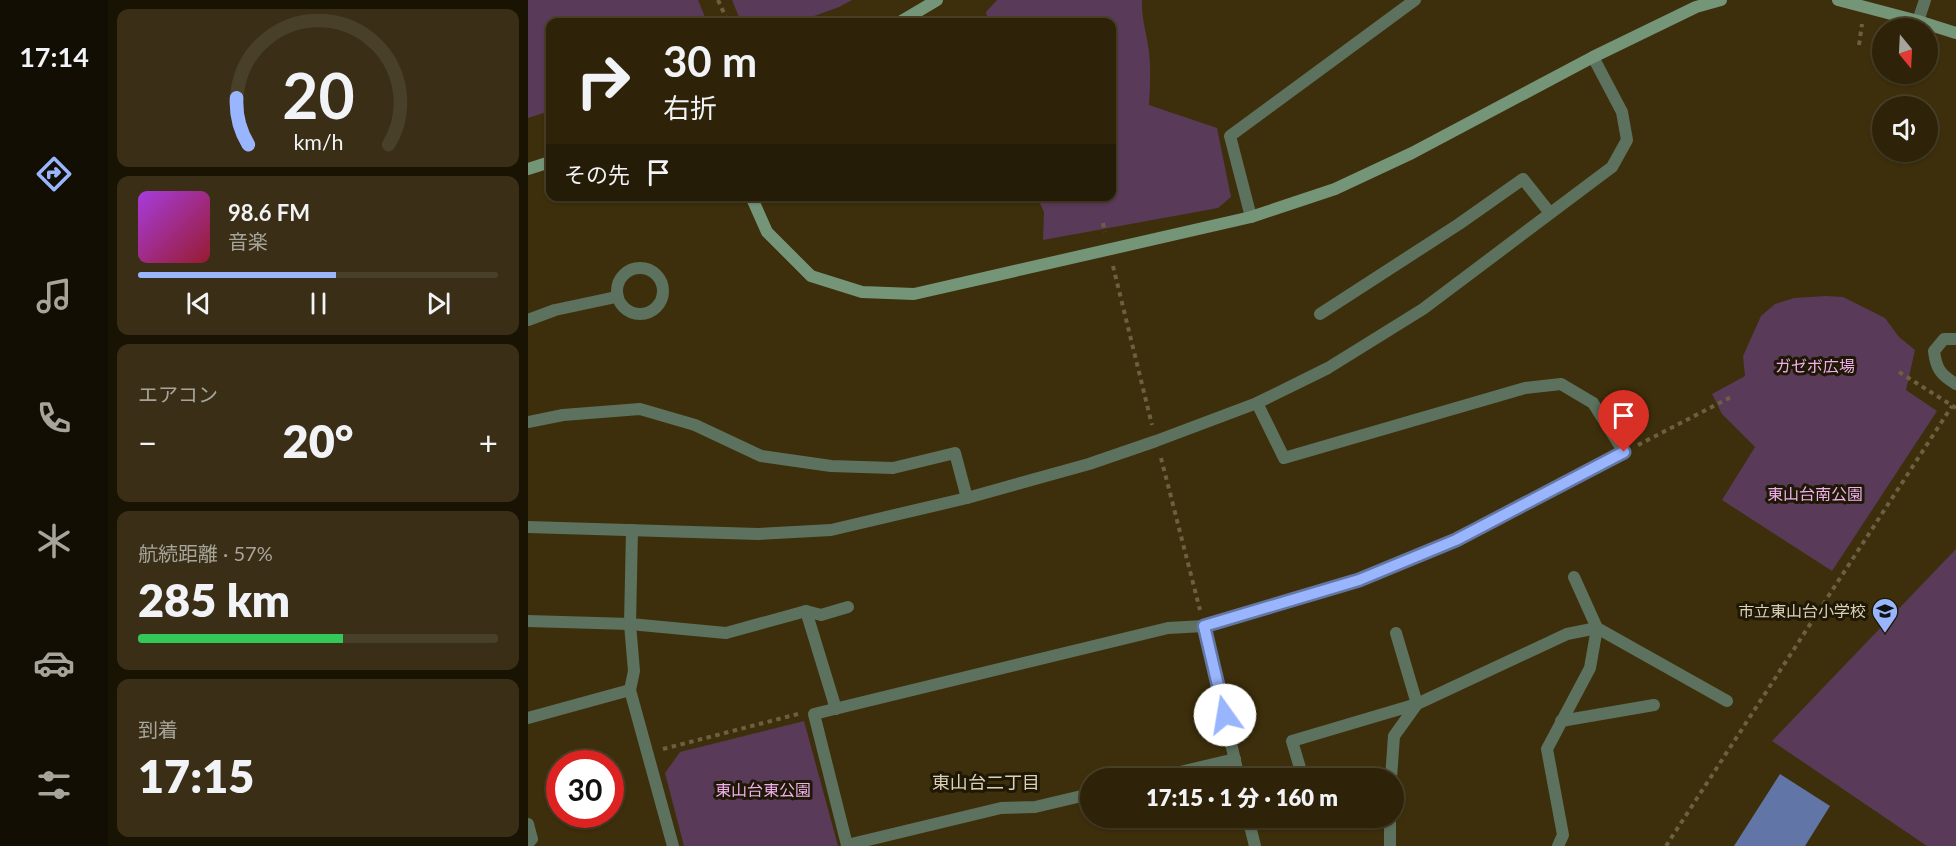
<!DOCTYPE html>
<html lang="ja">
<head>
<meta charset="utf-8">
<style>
	body { margin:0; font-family:Lato,"Noto Sans JP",sans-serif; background:#3a2f16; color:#f1f3f6; height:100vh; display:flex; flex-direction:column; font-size:22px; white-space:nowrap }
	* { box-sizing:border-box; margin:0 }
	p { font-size:20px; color:#a7a49c }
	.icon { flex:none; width:33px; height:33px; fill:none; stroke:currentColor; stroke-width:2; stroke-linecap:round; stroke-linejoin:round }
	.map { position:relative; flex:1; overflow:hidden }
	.side { display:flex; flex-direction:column; gap:9px; padding:9px; background:#191304; width:420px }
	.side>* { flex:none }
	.top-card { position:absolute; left:18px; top:18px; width:570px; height:183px; border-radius:12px; box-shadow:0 2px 4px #0004,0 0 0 2px #494029; background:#2e2308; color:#f1f3f6; overflow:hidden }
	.needle { width:39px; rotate:162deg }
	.controls { position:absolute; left:1344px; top:18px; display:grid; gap:12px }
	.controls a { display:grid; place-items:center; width:66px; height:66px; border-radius:50%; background:#2e2308; box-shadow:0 2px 4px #0004,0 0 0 2px #494029; font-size:30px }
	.speed { position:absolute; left:18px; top:750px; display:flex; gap:12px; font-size:30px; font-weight:700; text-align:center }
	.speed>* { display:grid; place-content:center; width:78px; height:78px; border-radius:50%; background:#2e2308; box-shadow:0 2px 4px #0004,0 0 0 2px #494029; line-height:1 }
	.speed .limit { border:9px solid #d22; background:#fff; color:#111 }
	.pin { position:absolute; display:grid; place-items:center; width:51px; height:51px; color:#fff; margin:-62px -26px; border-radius:50% 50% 50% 0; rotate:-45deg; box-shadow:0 0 6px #0007 }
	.pin .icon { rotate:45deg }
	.me { position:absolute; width:66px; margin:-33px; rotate:347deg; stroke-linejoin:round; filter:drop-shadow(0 0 4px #0008) }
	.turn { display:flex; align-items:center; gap:21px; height:126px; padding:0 18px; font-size:27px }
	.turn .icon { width:78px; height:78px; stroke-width:2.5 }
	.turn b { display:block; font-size:42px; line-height:51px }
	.then { display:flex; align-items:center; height:57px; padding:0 18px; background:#0003; gap:12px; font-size:22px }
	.big { font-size:45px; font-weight:800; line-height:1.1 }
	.side .card { flex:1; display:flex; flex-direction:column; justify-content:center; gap:9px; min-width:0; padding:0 21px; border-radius:12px; background:#3a2f16 }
	.side .dial { align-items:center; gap:0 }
	.dial svg { height:156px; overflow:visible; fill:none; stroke:#494029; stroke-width:7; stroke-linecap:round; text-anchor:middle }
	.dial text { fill:#f1f3f6; stroke:none }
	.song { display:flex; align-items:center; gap:18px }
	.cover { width:72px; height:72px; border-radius:9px; background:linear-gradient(135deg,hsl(280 70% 55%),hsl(350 70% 35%)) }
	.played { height:6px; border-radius:3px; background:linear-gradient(90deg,#99b5fd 55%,#494029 55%) }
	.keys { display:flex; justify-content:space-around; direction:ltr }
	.heat { display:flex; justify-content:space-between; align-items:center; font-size:33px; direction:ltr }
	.charge { height:9px; border-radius:4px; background:linear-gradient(90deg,#34c759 57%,#494029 0) }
	.trip { position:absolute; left:552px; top:768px; width:324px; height:60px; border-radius:30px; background:#2e2308; box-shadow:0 2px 4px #0004,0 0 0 2px #494029; font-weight:800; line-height:60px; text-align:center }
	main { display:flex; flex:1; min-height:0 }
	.menu { display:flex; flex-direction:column; width:108px; justify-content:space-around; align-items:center; background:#120e03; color:#a7a49c }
	.menu .icon { width:42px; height:42px }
	.menu .selected { color:#99b5fd }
	.menu b { font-size:27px; color:#f1f3f6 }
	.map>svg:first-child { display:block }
	.green { fill:#593a59 }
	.water { fill:#6175a7 }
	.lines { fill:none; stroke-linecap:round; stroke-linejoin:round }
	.path { stroke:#6d6040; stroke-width:4; stroke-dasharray:4.5 4.5; stroke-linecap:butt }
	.lane { stroke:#5d715f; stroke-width:12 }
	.street { stroke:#5d715f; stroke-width:12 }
	.secondary { stroke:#759578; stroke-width:12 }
	.route-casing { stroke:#6376a4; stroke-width:15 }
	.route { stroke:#99b5fd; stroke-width:10 }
	.labels { text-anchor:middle; stroke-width:6; stroke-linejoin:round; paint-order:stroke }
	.park-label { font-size:16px; fill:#f0afef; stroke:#1f1805 }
	.poi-label { font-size:16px; fill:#dbd1b9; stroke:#1f1805; text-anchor:end }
	.neighbourhood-label { font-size:18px; fill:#dbd1b9; stroke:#1f1805 }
</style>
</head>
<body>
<main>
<nav class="menu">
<b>17:14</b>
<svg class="icon selected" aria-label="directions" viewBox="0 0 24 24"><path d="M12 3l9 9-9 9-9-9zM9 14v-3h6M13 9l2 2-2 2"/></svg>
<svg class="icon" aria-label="music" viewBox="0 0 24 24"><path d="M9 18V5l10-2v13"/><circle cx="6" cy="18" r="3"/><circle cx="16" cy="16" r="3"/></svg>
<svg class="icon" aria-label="phone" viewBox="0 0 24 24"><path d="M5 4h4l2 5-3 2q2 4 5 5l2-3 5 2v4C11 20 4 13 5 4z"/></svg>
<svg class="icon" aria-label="climate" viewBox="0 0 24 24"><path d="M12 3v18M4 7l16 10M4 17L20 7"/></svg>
<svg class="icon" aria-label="car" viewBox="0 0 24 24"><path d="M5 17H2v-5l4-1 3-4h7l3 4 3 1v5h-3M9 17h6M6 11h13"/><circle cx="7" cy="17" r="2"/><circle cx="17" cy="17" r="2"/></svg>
<svg class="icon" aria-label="filters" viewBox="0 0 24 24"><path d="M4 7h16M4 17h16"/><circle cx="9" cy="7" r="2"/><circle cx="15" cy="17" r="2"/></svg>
</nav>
<section class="side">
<div class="card dial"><svg viewBox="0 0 100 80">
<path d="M14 69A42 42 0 1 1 86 69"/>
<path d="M14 69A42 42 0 0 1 8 45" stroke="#99b5fd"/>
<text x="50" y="56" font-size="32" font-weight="700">20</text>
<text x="50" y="72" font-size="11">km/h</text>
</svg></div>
<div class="card">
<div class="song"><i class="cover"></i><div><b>98.6 FM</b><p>音楽</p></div></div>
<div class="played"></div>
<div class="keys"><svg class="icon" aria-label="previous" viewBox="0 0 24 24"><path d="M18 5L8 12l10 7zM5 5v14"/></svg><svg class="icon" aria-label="pause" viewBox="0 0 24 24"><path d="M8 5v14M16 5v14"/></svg><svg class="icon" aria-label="next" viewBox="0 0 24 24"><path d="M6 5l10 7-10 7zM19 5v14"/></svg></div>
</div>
<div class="card"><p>エアコン</p>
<div class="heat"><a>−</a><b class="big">20°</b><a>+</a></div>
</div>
<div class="card"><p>航続距離 · 57%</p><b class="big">285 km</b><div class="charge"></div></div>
<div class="card"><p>到着</p><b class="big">17:15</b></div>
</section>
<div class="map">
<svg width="1428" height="846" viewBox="0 0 1428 846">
	<rect width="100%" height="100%" fill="#3d2f0b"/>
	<g class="green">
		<path d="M0,0h170l9,22h-157v89l-22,7z"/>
		<path d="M204,0h120l-13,7 -41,15h-57z"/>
		<path d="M469,0h145c-1,18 5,34 7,52 2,18 1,35 0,53l68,23 14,69 -13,11 -175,32 1,-28 -7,-15 75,-1v-174h-124l-2,-10z"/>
		<path d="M1298,296l17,1 42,21 14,19 16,13 -9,40 31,21 -105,160 -110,-71 33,-53 -33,-33 -10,-20 33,-18 -2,-20 18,-40 14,-12 19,-6z"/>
		<path d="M1428,549v297h-29l-155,-105z"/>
		<path d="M276,721l34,125h-154l-19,-73 15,-21z"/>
	</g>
	<path class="water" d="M1252,774l50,32 -25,40h-71z"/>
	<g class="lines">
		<g class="path">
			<path d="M190,0l10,22"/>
			<path d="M1331,45l3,-21"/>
			<path d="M575,223l2,9"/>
			<path d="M585,266l39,159"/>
			<path d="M1371,372l57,36"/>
			<path d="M1110,445l95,-49"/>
			<path d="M633,458l39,152"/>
			<path d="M135,749l135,-35"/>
			<path d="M1138,846l286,-440"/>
		</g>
		<g class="lane">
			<path d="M278,611l30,98"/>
			<path d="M0,621l102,3 96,9 80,-22 15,4 27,-8"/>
			<path d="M102,690l4,-19 -4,-47 2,-94"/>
			<path d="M1033,721l93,-16"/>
			<path d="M775,778l-11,-37 125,-37 150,-70 30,-6 130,73"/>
			<path d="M863,778l3,-42 23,-32 -21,-71"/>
			<path d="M862,846v-28"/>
			<path d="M1030,846l5,-11 -16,-86 43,-81 7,-40 -23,-51"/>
		</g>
		<g class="street">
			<path d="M1390,21l7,-21"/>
			<path d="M723,217l-21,-81 185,-136"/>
			<circle cx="112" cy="291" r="23"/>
			<path d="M792,314l139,-90 64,-45 27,34"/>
			<path d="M0,320l27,-10 61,-13"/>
			<path d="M1428,339h-12l-10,12c2,18 7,24 22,33"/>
			<path d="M0,422l35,-7 77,-6 55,16 66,31 70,10 62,2 62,-15 12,45"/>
			<path d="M0,527l230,7 73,-4 136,-32 122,-34 67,-23 101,-38 71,-35 95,-59 189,-142 15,-27 -5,-28 -29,-55"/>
			<path d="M0,718l102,-28 43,156"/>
			<path d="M627,778l80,-19"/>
			<path d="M711,778l-35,-152 155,-46 97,-40 168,-88 -31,-49 -32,-19 -36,4 -241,70 -27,-55"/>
			<path d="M562,794l-55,13 -34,1 -154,37 -33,-131 354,-86 36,-2"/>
			<path d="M720,818l7,28"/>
			<path d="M0,824l4,15 -4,4"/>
		</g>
		<g class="secondary">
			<path d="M1310,0l80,21 38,12"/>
			<path d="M372,22l37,-22"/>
			<path d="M0,169l22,-7"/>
			<path d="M223,196l16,36 44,44 51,16 52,2 337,-77 84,-28 77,-36 181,-96 103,-50 25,-7"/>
		</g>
	</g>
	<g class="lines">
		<g class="route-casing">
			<path id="route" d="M697,715l-21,-89 155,-46 97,-40 168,-88"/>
		</g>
		<use href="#route" class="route"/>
	</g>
	<defs>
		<g id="school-pin" transform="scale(1.35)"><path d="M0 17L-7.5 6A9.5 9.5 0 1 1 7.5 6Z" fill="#99b5fd" stroke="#1f1805"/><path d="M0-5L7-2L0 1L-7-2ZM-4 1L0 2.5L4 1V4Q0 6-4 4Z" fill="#111"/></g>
	</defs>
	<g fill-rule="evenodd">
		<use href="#school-pin" x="1357" y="611"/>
	</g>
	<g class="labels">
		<g class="park-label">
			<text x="1287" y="372">ガゼボ広場</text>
			<text x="1287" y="500">東山台南公園</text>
			<text x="235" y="796">東山台東公園</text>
		</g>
		<g class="poi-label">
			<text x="1338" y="617">市立東山台小学校</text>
		</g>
		<g class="neighbourhood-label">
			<text x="458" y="789">東山台二丁目</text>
		</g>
	</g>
</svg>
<div class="controls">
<a><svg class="needle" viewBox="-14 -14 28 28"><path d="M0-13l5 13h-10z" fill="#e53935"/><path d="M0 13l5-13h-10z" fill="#a7a49c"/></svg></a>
<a><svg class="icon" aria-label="sound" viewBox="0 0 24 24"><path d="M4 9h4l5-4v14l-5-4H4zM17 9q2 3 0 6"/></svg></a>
</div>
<div class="speed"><div class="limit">30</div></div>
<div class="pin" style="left:1096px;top:452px;background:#d93025"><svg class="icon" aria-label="arrive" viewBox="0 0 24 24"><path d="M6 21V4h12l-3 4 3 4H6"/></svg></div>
<svg class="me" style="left:697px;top:715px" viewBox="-20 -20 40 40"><circle r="19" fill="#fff"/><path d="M0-13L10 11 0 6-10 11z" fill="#99b5fd"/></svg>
<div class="trip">17:15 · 1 分 · 160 m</div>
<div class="top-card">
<div class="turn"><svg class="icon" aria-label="right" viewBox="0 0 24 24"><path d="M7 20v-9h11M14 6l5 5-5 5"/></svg><div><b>30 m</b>右折</div></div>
<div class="then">その先<svg class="icon" aria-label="arrive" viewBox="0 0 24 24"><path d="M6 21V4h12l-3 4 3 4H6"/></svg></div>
</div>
</div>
</main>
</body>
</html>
